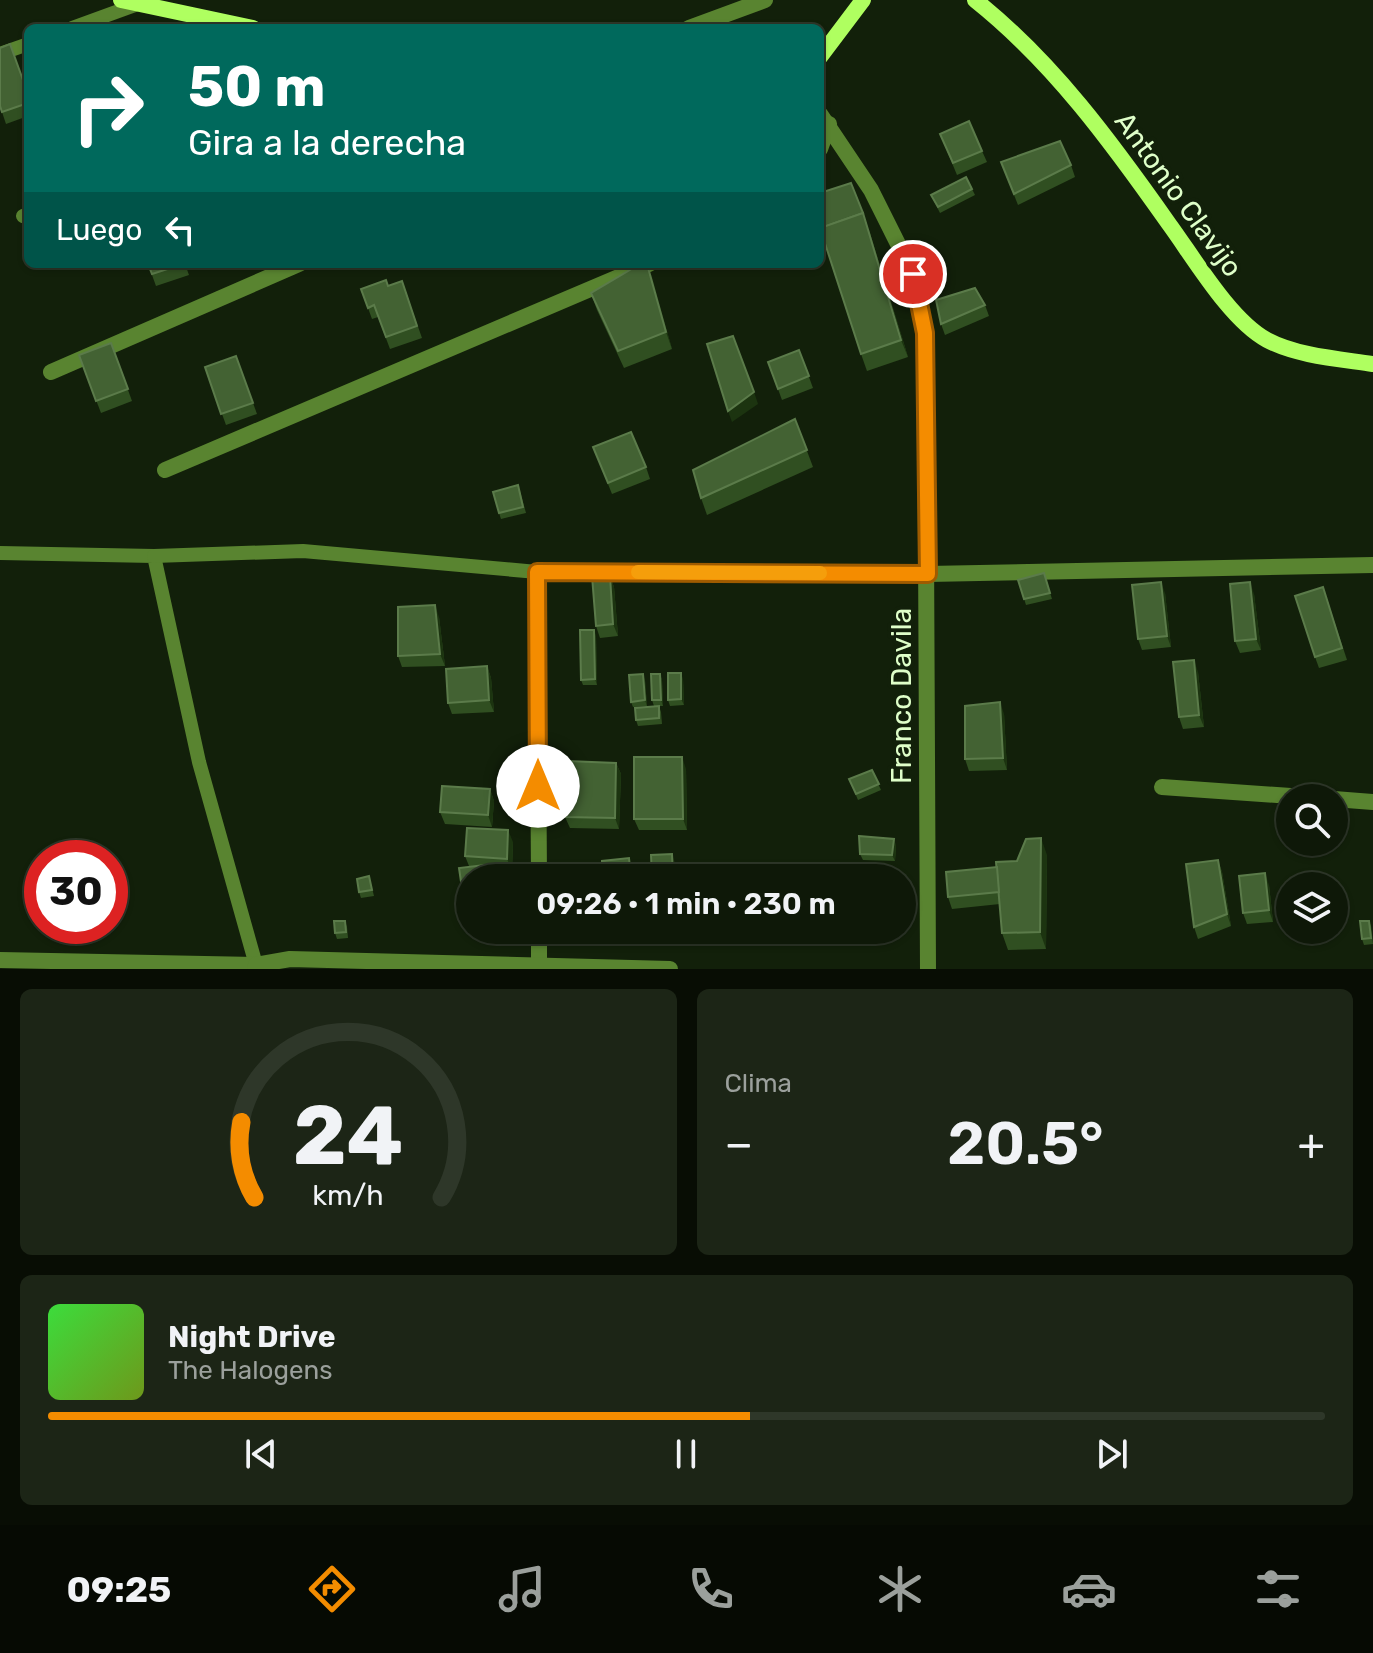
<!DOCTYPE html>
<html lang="es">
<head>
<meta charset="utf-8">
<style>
	body { margin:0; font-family:Rubik,sans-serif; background:#1c2516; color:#f1f3f6; height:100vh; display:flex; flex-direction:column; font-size:30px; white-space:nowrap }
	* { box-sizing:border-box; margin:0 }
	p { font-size:26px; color:#9ba09c }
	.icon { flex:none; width:44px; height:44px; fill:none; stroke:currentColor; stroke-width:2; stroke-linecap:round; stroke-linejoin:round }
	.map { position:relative; height:969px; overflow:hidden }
	.details { display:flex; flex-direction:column; gap:20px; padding:20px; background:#080d04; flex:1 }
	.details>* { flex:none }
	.guide { position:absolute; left:24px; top:24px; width:800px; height:244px; border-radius:12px; box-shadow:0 2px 6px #0004,0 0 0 2px #2e3729; background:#00695c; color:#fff; overflow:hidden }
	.buttons { position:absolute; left:1276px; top:784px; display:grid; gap:16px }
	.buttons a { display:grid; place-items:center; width:72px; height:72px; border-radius:50%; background:#0e1808; box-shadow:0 2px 6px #0004,0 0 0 2px #2e3729; font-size:40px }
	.speed { position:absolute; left:24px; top:840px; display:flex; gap:16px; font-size:40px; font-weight:700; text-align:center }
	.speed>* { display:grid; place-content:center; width:104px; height:104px; border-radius:50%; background:#0e1808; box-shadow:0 2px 6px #0004,0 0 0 2px #2e3729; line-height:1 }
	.speed .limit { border:12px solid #d22; background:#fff; color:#111 }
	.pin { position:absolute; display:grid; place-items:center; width:68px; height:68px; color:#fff; margin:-34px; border:4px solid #fff; border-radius:50%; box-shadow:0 2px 8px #0007 }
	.me { position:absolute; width:88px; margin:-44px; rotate:0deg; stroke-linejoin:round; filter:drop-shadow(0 0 6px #0008) }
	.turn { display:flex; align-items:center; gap:28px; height:168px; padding:0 32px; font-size:36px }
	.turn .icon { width:104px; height:104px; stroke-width:2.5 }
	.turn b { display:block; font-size:56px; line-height:68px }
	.then { display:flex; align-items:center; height:76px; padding:0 32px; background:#0003; gap:16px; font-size:30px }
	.big { font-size:60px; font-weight:600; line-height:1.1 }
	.details .widget { flex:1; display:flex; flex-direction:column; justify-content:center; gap:12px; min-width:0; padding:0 28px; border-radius:12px; background:#1c2516 }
	.details .dial { align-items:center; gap:0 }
	.dial svg { height:208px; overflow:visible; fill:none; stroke:#2e3729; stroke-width:7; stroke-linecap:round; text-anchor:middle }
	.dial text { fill:#f1f3f6; stroke:none }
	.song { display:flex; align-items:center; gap:24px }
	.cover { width:96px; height:96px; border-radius:12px; background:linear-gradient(135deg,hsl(120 70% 55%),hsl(80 70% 35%)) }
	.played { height:8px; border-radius:4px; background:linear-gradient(90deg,#f48c00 55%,#2e3729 55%) }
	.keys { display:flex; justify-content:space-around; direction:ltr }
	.heat { display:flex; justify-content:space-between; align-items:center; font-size:44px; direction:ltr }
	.details .tiles { flex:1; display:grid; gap:20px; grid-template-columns:1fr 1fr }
	.widget:last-child { grid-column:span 2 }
	.trip { position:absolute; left:456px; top:864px; width:460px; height:80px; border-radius:40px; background:#0e1808; box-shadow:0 2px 6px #0004,0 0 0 2px #2e3729; font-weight:600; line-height:80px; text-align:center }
	.dock { display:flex; height:128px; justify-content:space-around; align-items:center; background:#060a03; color:#9ba09c }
	.dock .icon { width:56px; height:56px }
	.dock .on { color:#f48c00 }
	.dock b { font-size:36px; color:#f1f3f6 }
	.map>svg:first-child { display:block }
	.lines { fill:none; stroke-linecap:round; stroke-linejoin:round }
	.service { stroke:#598430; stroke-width:14 }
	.minor { stroke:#598430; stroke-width:16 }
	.tertiary { stroke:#598430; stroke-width:16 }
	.secondary { stroke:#afff60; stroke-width:16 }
	.wall { fill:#304f21 }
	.shaded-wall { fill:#1c3410 }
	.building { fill:#436233; stroke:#5b7b4a; stroke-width:2 }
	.route-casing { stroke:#9f5b00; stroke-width:20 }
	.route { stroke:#f48c00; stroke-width:14 }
	.slow { stroke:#f59e0b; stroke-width:14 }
	.labels { text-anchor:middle; stroke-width:8; stroke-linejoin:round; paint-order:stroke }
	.street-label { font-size:28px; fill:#dfffc9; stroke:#12200a }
</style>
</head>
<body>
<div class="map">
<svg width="1373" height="969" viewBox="0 0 1373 969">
	<rect width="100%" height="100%" fill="#12200a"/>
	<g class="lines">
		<g class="service">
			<path d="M72,28l66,-24"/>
			<path d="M0,54l28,-10"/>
			<path d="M23,216l5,-2"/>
			<path d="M0,553l154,3 45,206 57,203"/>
			<path d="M154,556l149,-5 234,21"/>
		</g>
		<g class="minor">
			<path d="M689,28l76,-28"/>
			<path d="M820,149l9,-25"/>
			<path d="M51,372l248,-108"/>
			<path d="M165,470l484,-206"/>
			<path d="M1162,787l157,11"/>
			<path d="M1334,799l39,3"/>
			<path d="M539,878l-2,-306 391,2 445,-9"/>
			<path d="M539,930v39"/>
			<path d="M0,960l256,5"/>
			<path d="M255,969l1,-4 34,-6 380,10"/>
		</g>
		<path class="tertiary" d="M820,114l51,76 42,84 12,59 3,636"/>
		<g class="secondary">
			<path d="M121,0l132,28"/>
			<path d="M975,0c78,62 137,143 194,224 25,34 61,96 98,116 30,16 73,19 106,24"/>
			<path d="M820,57l43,-57"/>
		</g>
	</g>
	<g class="wall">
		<path d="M28,93v23l-22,8 -6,-18z"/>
		<path d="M940,134l42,17 5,11 -30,13z"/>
		<path d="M1001,162l70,3 4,12 -57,28z"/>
		<path d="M972,189l3,6 -35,18 -9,-18z"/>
		<path d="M869,230l39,127 -41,14 -6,-17z"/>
		<path d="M148,264h37l4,11 -33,11z"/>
		<path d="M647,264l25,85 -48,19 -27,-58 -6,-17z"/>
		<path d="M402,281l20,57 -32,11 -12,-32 -6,2 -11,-30 27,-3z"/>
		<path d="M985,305l4,11 -44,19 -4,-11z"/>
		<path d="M111,343l21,58 -31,12 -22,-58z"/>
		<path d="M799,350l14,38 -31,12 -14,-38z"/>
		<path d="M236,356l21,58 -31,11 -21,-58z"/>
		<path d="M795,419l18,48 -106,48 -6,-17z"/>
		<path d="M598,459l48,8 4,12 -38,15z"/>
		<path d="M520,491l6,22 -25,6 -2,-6z"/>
		<path d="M1044,573l8,26 -26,6 -8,-25z"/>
		<path d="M610,576l4,11 4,49 -18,2 -4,-12z"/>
		<path d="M1165,593l6,54 -29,3 -4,-11z"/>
		<path d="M1254,594l7,56 -21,3 -5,-12z"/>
		<path d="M1327,599l20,61 -28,8 -4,-11z"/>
		<path d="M439,617l6,49 -43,1 -4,-11z"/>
		<path d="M596,636l1,49h-14l-2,-5z"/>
		<path d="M487,666l4,12 3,34 -42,2 -4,-11z"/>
		<path d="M1198,672l6,55 -21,2 -4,-12z"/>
		<path d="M660,674l2,6 1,26h-4l2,6 1,12 -24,2 -2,-6 18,-14 -2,-6z"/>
		<path d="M683,679l1,26 -14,1 -2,-6z"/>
		<path d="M645,680l2,26 -14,1 -2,-5z"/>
		<path d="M1004,714l3,56 -38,1 -4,-12z"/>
		<path d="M616,763l5,11 -2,55 -49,-1 -5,-11z"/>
		<path d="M686,769l1,61h-48l-5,-11z"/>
		<path d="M872,770l9,20 -23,10 -9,-21z"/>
		<path d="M490,789l4,12 -2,26 -47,-3 -5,-12z"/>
		<path d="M513,842l-1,28 -26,-1 -16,9v36h-2l-4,-12 5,-36 -4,-10z"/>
		<path d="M896,845l-1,16 -32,-1 -3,-6z"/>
		<path d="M1047,855l-1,94 -38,1 -6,-17 -2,-29 -48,5 -4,-12 49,-30z"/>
		<path d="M1218,860l4,12 9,54 -33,13 -4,-12z"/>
		<path d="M369,876l5,20 -13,2 -2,-6z"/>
		<path d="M1269,885l4,37 -26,2 -4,-11z"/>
		<path d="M345,921l2,6 1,11 -11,1 -2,-6z"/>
		<path d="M1369,921l2,5 2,18 -9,1 -2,-6z"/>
		<path d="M829,930h48l-3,13 -17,1 -4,-12h-24z"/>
	</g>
	<g class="shaded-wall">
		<path d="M863,213l6,17 39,127 -7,-17z"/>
		<path d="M647,264l5,13 20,72 -6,-17z"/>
		<path d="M754,392l4,12 -26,18 -4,-11z"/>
		<path d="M610,576l4,11 4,49 -5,-12z"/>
		<path d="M1161,582l4,11 6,54 -4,-11z"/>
		<path d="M1250,582l4,12 7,56 -5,-11z"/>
		<path d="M435,605l4,12 6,49 -5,-12z"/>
		<path d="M594,630l2,6 1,49 -2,-6z"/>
		<path d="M1194,660l4,12 6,55 -5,-12z"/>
		<path d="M487,666l4,12 3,34 -5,-12z"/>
		<path d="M681,673l2,6 1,26 -3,-6z"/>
		<path d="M643,674l2,6 2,26 -2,-6z"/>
		<path d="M660,674l2,6 1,26 -2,-6z"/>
		<path d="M1000,702l4,12 3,56 -4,-12z"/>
		<path d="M682,757l4,12 1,61 -4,-11z"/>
		<path d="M616,763l5,11 -2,55 -4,-11z"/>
		<path d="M490,789l4,12 -2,26 -4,-12z"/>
		<path d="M508,830l5,12 -1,28 -5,-11z"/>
		<path d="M1041,838l6,17 -1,94 -6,-17z"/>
		<path d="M894,839l2,6 -1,16 -3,-6z"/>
		<path d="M672,854l4,12v12h-3z"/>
		<path d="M629,858l4,12 1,8h-3z"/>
		<path d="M1218,860l4,12 9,54 -4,-12z"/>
		<path d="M867,863l4,11 1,4h-4z"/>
		<path d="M1265,873l4,12 4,37 -4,-12z"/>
		<path d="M870,930h7l-3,13 -4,-12z"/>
	</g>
	<g class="building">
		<path d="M10,44l18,50v9l-26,9 -2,-6v-58z"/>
		<path d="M969,121l13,30 -29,12 -13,-29z"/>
		<path d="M1060,141l11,24 -57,29 -13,-32z"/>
		<path d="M966,177l6,12 -34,18 -7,-12z"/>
		<path d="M851,183l12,30 -42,15 -1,-35z"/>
		<path d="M863,213l38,127 -40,14 -41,-126z"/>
		<path d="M148,264h35l-31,10z"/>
		<path d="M640,264h7l19,68 -48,19 -27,-58z"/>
		<path d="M386,280l2,6 14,-5 15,45 -31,11 -12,-32 -6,3 -7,-19z"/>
		<path d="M975,288l10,17 -44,19 -5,-24z"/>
		<path d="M733,336l21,56 -26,19 -21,-67z"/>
		<path d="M111,343l17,46 -32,12 -17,-46z"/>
		<path d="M799,350l10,26 -31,13 -10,-27z"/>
		<path d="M236,356l17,47 -32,11 -16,-47z"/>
		<path d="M795,419l12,31 -106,48 -8,-28z"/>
		<path d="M631,432l15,35 -38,16 -15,-36z"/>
		<path d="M518,485l5,22 -24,6 -6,-21z"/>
		<path d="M1044,573l6,20 -26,6 -6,-19z"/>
		<path d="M592,576h18l3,48 -17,2z"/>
		<path d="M1161,582l6,54 -29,3 -6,-54z"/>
		<path d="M1250,582l6,57 -21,2 -5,-57z"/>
		<path d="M1323,587l19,61 -27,9 -20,-61z"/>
		<path d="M435,605l5,49 -42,2v-49z"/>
		<path d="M580,630h14l1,49 -14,1z"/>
		<path d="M1194,660l5,55 -20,2 -6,-55z"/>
		<path d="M487,666l2,34 -41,3 -2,-34z"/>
		<path d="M668,673h13v26l-13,1z"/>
		<path d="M643,674l2,26 -14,2 -2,-27z"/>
		<path d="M651,674h9l1,26h-9z"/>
		<path d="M1000,702l3,56 -38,1v-53z"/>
		<path d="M659,706v12l-23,2 -1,-12z"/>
		<path d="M634,757h48l1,62h-49z"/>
		<path d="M567,761l49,2 -1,55 -50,-1z"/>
		<path d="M872,770l7,14 -23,10 -7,-15z"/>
		<path d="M442,786l48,3 -2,26 -48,-3z"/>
		<path d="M467,828l41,2 -1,29 -42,-3z"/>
		<path d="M859,836l35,3 -2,16 -32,-1z"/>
		<path d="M1041,838l-1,94 -38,1 -6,-71 21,-1 9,-22z"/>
		<path d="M672,854l1,24h-21l-1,-23z"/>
		<path d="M629,858l2,20h-29v-17z"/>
		<path d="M1218,860l9,54 -33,13 -8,-63z"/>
		<path d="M848,863h19l1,15 -19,-1z"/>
		<path d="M484,865l2,13h-16v24h-6l-5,-34z"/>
		<path d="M879,865l9,3 1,10h-16z"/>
		<path d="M997,867l2,25 -51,5 -2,-25z"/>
		<path d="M1265,873l4,37 -26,3 -4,-37z"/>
		<path d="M369,876l3,14 -13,2 -2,-13z"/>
		<path d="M334,921h11l1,11 -11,1z"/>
		<path d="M1360,921h9l2,17 -9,1z"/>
		<path d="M853,930h17l-17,2z"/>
	</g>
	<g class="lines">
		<g class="route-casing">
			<path id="route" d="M538,786l-1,-214 391,2 -3,-241 -12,-59"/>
		</g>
		<use href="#route" class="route"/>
		<path class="slow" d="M638,572l182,1"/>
	</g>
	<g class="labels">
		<g class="street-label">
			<text transform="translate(1179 194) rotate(54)" y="10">Antonio Clavijo</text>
			<text transform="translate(901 696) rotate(-90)" y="10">Franco Davila</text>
		</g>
	</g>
</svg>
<div class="buttons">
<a><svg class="icon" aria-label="search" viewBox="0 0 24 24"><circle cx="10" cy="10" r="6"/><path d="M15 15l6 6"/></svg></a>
<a><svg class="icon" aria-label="layers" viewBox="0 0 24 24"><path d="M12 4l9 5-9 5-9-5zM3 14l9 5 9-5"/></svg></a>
</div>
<div class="speed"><div class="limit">30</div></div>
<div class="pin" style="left:913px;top:274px;background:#d93025"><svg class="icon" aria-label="arrive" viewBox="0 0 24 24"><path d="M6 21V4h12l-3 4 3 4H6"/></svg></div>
<svg class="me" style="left:538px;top:786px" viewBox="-20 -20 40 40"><circle r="19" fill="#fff"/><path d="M0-13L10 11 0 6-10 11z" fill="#f48c00"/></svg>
<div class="trip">09:26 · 1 min · 230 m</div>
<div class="guide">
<div class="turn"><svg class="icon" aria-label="right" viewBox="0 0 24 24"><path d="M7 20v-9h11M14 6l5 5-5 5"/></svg><div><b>50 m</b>Gira a la derecha</div></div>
<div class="then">Luego<svg class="icon" aria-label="left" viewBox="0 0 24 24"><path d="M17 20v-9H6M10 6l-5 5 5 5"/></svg></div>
</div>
</div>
<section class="details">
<div class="tiles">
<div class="widget dial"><svg viewBox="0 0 100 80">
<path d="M14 69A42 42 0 1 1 86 69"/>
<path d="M14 69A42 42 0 0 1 9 40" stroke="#f48c00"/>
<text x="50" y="56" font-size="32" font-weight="700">24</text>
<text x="50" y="72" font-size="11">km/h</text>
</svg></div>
<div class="widget"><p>Clima</p>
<div class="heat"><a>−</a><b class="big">20.5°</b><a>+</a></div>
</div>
<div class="widget">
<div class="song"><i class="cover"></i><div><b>Night Drive</b><p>The Halogens</p></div></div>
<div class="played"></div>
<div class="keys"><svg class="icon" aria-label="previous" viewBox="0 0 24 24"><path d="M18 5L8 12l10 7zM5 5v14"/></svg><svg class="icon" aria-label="pause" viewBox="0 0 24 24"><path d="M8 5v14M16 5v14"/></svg><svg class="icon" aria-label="next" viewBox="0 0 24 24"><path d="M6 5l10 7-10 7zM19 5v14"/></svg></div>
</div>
</div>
</section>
<nav class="dock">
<b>09:25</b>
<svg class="icon on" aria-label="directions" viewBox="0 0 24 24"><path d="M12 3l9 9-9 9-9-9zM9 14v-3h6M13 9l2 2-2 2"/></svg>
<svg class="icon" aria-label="music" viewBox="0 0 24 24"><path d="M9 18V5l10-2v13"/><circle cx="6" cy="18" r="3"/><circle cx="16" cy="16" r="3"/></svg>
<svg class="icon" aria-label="phone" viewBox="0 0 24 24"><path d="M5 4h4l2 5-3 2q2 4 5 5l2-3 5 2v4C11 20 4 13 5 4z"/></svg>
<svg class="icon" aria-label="climate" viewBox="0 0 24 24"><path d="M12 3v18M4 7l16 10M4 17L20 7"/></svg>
<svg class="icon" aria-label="car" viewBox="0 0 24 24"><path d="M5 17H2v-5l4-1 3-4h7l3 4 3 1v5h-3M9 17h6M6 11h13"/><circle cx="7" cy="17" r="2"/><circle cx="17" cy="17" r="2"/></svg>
<svg class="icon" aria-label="filters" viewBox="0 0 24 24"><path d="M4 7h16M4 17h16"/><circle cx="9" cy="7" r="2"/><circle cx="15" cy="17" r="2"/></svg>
</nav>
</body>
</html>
